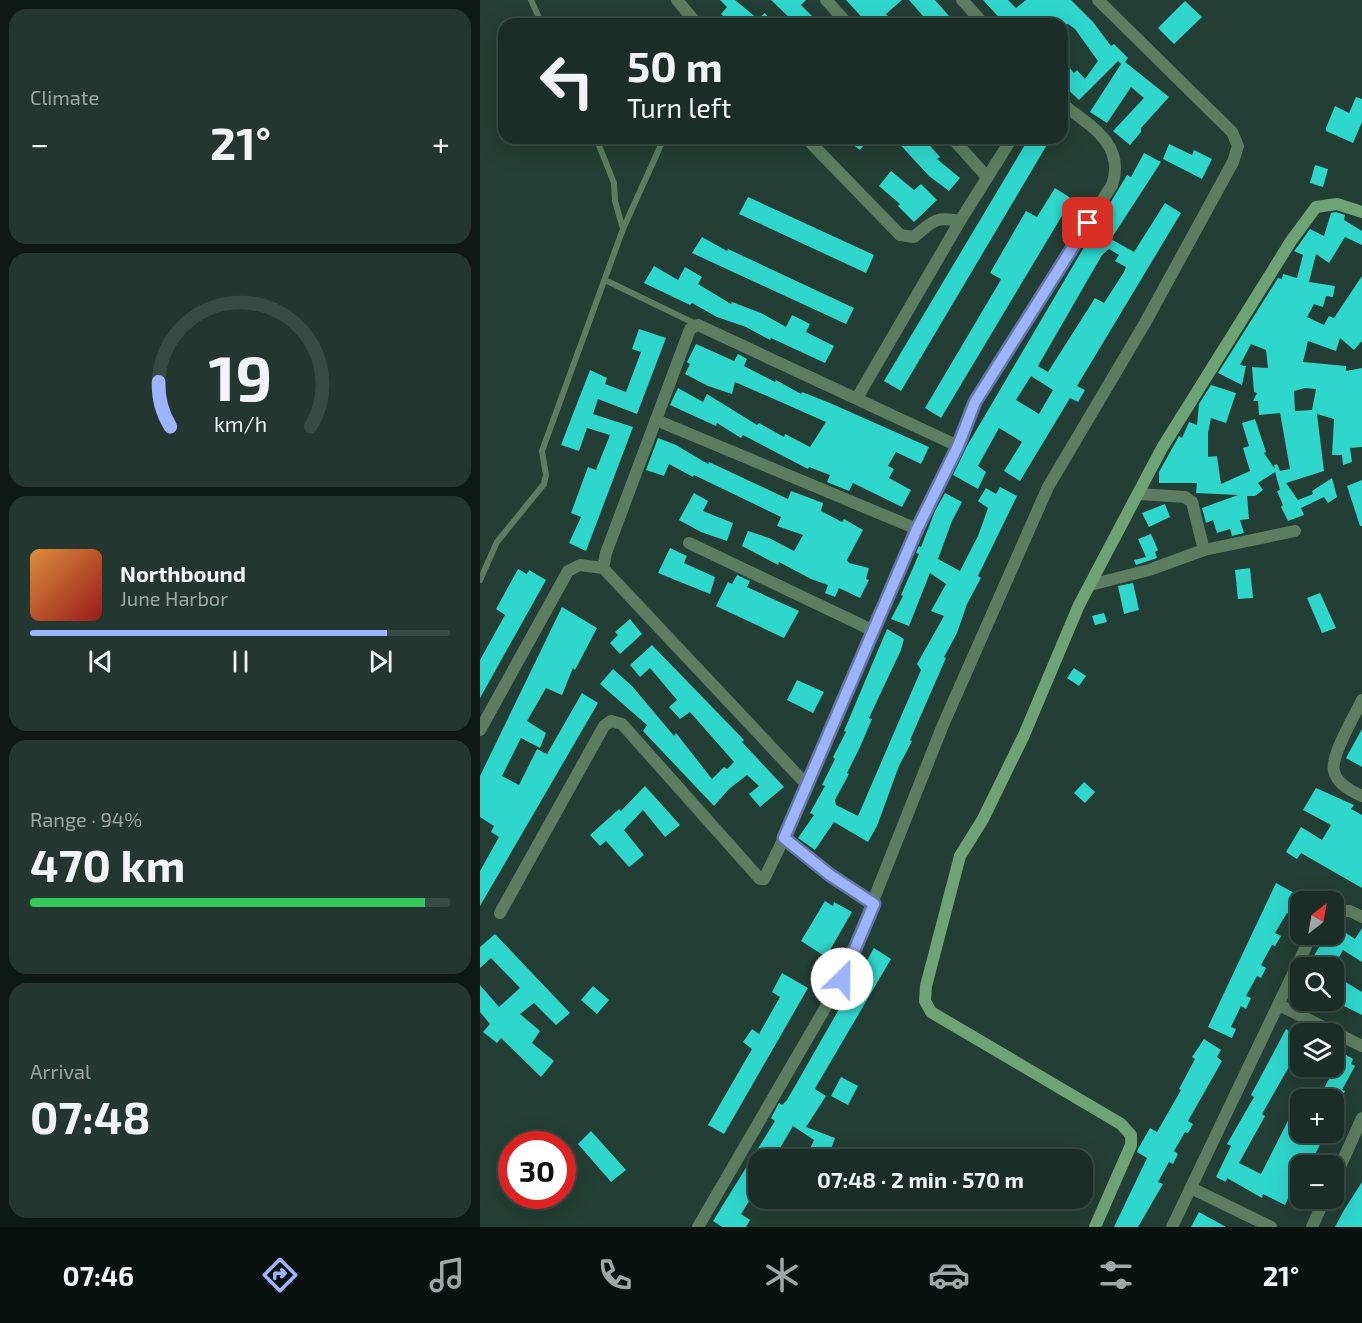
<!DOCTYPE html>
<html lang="en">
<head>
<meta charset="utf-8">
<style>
	body { margin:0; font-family:"Exo 2",sans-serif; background:#23362f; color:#f1f3f6; height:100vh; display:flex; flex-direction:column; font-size:22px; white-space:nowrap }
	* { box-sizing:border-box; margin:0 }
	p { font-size:20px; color:#9fa8a7 }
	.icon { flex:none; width:33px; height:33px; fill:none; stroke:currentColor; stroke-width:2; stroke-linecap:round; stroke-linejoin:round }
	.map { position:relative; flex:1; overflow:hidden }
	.drawer { display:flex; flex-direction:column; gap:9px; padding:9px; background:#0e1915; width:480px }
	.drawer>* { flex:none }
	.hud { position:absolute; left:18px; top:18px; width:570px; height:126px; border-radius:18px; box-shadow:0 6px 24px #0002,0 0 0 2px #384a44; background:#1a2e27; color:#f1f3f6; overflow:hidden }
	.needle { width:39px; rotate:31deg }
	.controls { position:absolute; left:810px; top:891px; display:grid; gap:12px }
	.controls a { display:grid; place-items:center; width:54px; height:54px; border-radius:12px; background:#1a2e27; box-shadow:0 6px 24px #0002,0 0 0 2px #384a44; font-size:30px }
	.speed { position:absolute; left:18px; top:1131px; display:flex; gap:12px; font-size:30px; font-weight:700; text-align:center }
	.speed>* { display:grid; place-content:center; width:78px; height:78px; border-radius:50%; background:#1a2e27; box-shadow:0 6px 24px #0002,0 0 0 2px #384a44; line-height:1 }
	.speed .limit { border:9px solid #d22; background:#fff; color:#111 }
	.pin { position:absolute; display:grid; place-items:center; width:51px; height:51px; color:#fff; margin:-26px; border-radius:12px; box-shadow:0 3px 9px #0006 }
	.me { position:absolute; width:66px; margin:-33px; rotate:23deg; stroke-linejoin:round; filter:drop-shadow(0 0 4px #0008) }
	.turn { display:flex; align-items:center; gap:21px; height:126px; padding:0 30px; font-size:27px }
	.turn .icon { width:78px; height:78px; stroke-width:2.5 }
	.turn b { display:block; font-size:42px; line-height:51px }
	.big { font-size:45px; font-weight:700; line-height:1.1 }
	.drawer .card { flex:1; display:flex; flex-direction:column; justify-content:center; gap:9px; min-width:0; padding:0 21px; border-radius:18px; background:#23362f }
	.drawer .dial { align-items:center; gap:0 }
	.dial svg { height:156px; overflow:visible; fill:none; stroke:#384a44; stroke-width:7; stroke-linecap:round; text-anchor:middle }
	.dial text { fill:#f1f3f6; stroke:none }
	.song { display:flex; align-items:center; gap:18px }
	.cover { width:72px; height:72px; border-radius:9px; background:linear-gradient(135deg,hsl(30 70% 55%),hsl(0 70% 35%)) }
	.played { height:6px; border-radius:3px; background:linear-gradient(90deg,#9db4fd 85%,#384a44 85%) }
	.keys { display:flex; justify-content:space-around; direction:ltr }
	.heat { display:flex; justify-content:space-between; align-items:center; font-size:33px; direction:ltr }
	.charge { height:9px; border-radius:4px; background:linear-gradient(90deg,#34c759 94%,#384a44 0) }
	.trip { position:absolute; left:268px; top:1149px; width:345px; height:60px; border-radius:18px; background:#1a2e27; box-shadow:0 6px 24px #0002,0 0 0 2px #384a44; font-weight:700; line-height:60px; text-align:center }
	.menu { display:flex; height:96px; justify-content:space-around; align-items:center; background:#0a1210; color:#9fa8a7 }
	.menu .icon { width:42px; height:42px }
	.menu .selected { color:#9db4fd }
	.menu b { font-size:27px; color:#f1f3f6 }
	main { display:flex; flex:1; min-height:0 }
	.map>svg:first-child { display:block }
	.building { fill:#2fd6cc; fill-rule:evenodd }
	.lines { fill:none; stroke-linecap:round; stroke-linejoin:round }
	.lane { stroke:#5c7d5f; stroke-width:6 }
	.street { stroke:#5c7d5f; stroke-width:12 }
	.secondary { stroke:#6ea375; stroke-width:12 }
	.route-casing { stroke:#6675a4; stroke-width:15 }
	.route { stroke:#9db4fd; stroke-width:10 }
</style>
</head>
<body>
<main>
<section class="drawer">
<div class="card"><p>Climate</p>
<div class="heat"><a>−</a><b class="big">21°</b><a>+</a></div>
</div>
<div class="card dial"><svg viewBox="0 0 100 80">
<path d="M14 69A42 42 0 1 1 86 69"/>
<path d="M14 69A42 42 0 0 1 8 46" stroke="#9db4fd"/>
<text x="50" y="56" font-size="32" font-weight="700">19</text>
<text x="50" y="72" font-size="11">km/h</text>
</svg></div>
<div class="card">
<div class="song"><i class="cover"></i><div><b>Northbound</b><p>June Harbor</p></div></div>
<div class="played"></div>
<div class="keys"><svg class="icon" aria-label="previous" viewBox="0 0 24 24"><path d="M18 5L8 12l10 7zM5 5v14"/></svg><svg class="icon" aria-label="pause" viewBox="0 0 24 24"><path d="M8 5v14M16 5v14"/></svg><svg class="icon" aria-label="next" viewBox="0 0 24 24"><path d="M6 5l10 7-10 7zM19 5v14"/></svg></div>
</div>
<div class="card"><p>Range · 94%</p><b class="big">470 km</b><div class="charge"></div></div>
<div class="card"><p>Arrival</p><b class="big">07:48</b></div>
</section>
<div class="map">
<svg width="882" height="1227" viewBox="0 0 882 1227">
	<rect width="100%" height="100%" fill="#233e34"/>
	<g class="building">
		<path d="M240,0h15l23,19 7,-6 8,11h-40l-12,-10 6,-7z"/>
		<path d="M291,0h35l-5,5 19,19h-24z"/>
		<path d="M366,0h56l-16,14 8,10h-26z"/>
		<path d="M429,0h26l21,24h-26z"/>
		<path d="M503,0h25l8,8 10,-8h45l22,22 18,24 3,-2 14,14 -3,4 44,35 -28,31v4l-11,13 -17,-14 31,-33 -13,-11 -24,36 -17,-11 31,-48 -3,-3 -39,39 -17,-16v-25l12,14 3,-3 8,9 13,-18 -23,-32 -7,-5h-63z"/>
		<path d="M705,1l17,16 -28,27 -16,-16z"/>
		<path d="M876,97l6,2v23l-9,21 -27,-12v-3l9,-22 14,7z"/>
		<path d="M364,138h14l7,6 -5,6z"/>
		<path d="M414,138h29l17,19 -3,2 23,19 -11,13 -20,-15z"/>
		<path d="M549,138h22l-150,253 -17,-10z"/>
		<path d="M689,144l23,11 2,-5 18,9 -10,20 -39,-20z"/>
		<path d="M664,153l17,9 -50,77 23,13 31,-49 16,10 -104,173 8,4 -7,12 -8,-4 -50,83 -16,-10 18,-29 -23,-14 -21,38 8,6 -8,17 -25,-14 14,-29 133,-226 27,-45 4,2zM629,249l10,6 -4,6 11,6 -2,5 -20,31 -9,-5 -47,74 -10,-6 64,-111zM551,376l22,14 -14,24 -23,-14z"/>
		<path d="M835,165l13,4 -5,18 -13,-4z"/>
		<path d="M411,171l23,19 7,-6 16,16 -23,22 -16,-16 2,-2 -21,-18z"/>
		<path d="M575,188l17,11 -131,219 -16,-10 74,-125 2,-4 -11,-6 36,-62 11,6z"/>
		<path d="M268,197l126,58 -8,18 -127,-59z"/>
		<path d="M856,212l9,3 -1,5 18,11v14l-17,-8 -16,26 -13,-9 -7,28 26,4 -2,11 -7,-1 -3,11 -9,-3 -7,13 17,8 5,-9 5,2 28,-42v65l-8,9 -14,-12 -4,13 -28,-10 -5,21 43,4v5l16,-3v79l-12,1 2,14 -9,3 -1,-10h-10l2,-36 -17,-5 7,57 -38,12 12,17 15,-6 -1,-3 20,-13 5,19 -9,6 -4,-6 -23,11 3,7 -16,6 -7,-14 2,-2 -6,-14 3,-1 -5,-18 -17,11 5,7 -8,6h-8l2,23 -9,1 4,13 -12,3 -2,-7 -13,4 -4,-13 -7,3 -4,-15 36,-13 -42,-2 1,-10h-38v-11l20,-36 3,2 7,-16 8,3 2,-21 12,-19 25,8 -10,30 -15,-5 -3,15v24l9,-1 4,28 29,-13 -7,-23 6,-2 -7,-23 13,-4 11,33 -2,1 11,16 -1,-4 3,-1 3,7 10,-2 -10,-56 -21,2 -1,-14h-5l4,-8 -3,-1 -2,-25 16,1 -2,-18 -15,-6 -11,21 6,1 -4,19 -24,-12 60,-95 4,1 1,-5 14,4 6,-23 -9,-4 4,-5 12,-17 14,7 7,-23zM825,388l11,1 -4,21 -17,1 -1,-20z"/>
		<path d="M222,237l25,14 1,-2 126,59 -8,16 -154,-71z"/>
		<path d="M174,266l24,14 7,-13 17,10 -4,7 33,20 1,-2 29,11 25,14 6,-12 18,9 -4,8 28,14 -9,17 -54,-25 -1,2 -24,-13 -29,-10 -25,-14 -2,2 -46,-22z"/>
		<path d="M159,329l27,9 -29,76 -39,-15 -5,15 40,13 -47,124 -17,-8 12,-26 -10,-4 17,-46 8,3 14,-35 -23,-7 -8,23 -18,-6 29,-75 17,8 -2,6 21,8 15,-40 -9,-3z"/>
		<path d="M216,344l38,17 4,-7 9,5 -3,7 31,16 1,-2 25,14 1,-2 28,11 99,44 -8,17 -25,-12 -8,14 6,3 -5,9 22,12 -9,17 -49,-24 -4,8 -22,-9 3,-7 -21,-8 -1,2 -65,-34 -2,3 -24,-15 -1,3 -46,-21 8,-17 25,14 4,-8 50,31 2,-2 25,14 1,-3 25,13 16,-25 -91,-40 -3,12 -24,-8 -23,-12 5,-10 -3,-2z"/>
		<path d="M178,438l18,7 32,19 1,-2 79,37 3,-8 32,12 -2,8 21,11 2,-3 19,11 -16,30 2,3 20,5 -3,11 3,1 -9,18 -21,-10 -4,9 -10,-4 3,-8 -17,-6 -32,-17 -1,3 -36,-19 6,-15 21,7 25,13 9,-16 -26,-9 4,-9 -87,-42 -1,2 -24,-13 -5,12 -18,-6z"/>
		<path d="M882,480v46h-2l-13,-40z"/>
		<path d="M520,487l17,9 -39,80 3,2 -14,26 -10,29 -13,24 2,1 -36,82 2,1 -13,25 -22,60 -9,16 -34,-20 -19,28 -17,-12 16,-23 -4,-2 15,-27 -3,-1 13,-26 -2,-2 13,-25 -2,-1 43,-102 17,10 -3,11 -32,68 3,1 -12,28 -13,26 2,1 -14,26 1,5 22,11 63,-146 -4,-6 27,-48 -13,-5 15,-27 -16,-11 -21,53 -18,-7 12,-23 -2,-1 18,-41 -3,-1 3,-7 2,1 14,-36 10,-18 17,9 -10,19 -14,38 22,12 18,-35 10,-28 -10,-7 8,-13 10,6z"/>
		<path d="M214,493l14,8 -5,10 30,12 -6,18 -26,-9 -22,-12z"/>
		<path d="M685,504l5,13 -21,10 -7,-14z"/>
		<path d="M671,534l7,16 -3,2 2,6 -21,7 -2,-5 12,-3 -8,-18z"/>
		<path d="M190,548l17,8 -3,7 31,14 -5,17 -52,-21z"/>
		<path d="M770,568l3,30 -15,1 -3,-29z"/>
		<path d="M38,569l9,5 2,-4 17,10 -66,118v-38l25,-45 -9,-6z"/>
		<path d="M257,575l13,6 -3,6 52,24 -15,27 -68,-32 12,-24 4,2z"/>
		<path d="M653,583l6,27 -15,4 -6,-28z"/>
		<path d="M840,593l16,35 -14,5 -15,-35z"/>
		<path d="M82,607l35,21 -22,42 -2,-2 -11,27 -16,-7 -19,33 19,12 -6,15 -19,-10 -19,38 17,9 18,-36 10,5 35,-61 16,10 -118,203v-35l19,-34 -8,-5 3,-6 -14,-9v-41z"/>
		<path d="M624,613l3,9 -12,3 -3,-9z"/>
		<path d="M150,619l12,15 -22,20 -10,-11 8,-8 -3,-3z"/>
		<path d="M172,645l92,95 -2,2 42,45 -24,20 -11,-13 10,-8 -12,-11 -18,14 -15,17 -71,-75 4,-6 -47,-41 13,-15 19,17 42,50 2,-3 36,46 12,-12 3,2 7,-7 -44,-50 -10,7 -11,-12 8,-7 -27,-32 -10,9 -10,-12z"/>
		<path d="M594,668l12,8 -7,10 -12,-8z"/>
		<path d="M317,680l27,12 -11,21 -26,-13z"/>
		<path d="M882,729v38l-16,-9z"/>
		<path d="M604,782l11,10 -10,11 -11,-10z"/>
		<path d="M165,786l35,39 -15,12 -22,-27 -19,20 20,25 -15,12 -23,-26 -6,5 -10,-11 29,-26 2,2z"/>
		<path d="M836,788l38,17 -3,4 11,6v73l-61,-35 -4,6 -11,-7 15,-25 21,13 9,-15 -28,-15z"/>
		<path d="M796,883l20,11 -5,7 5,3 -5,11 -4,-2 -12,20 6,3 -6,10 -3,-1 -11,20 5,3 -5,10 -4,-2 -11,20 5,2 -5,11 -5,-3 -10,21 5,2 -4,9 -24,-11z"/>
		<path d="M345,901l8,5 1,-4 18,10 -26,45 -25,-16z"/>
		<path d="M854,925l21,14 7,-11v34l-19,-12 -10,18h-14l-9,-6 11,-18 -4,-2 3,-8h14z"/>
		<path d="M15,934l75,79 -14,12 -22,-22 -14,11 20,17 -8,12 22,18 -13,16 -40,-39 -4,5 -14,-11 7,-8 -10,-12v-27l19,22 21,-19 -29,-30 -11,10v-21z"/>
		<path d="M394,948l17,11 -74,126 -2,4 11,7 -20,31 29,11 -8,22h-22l9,-20 -21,-14 -20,34h-14v25l-18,29 9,6 -4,7h-24l-9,-6 62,-100 -4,-3 8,-15 3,2 5,-5z"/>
		<path d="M302,973l26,15 -84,146 -16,-9 44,-76 -9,-7 9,-13 7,5 21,-37 -8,-5z"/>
		<path d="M854,975l28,17v23l-28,-14z"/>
		<path d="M113,986l16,14 -12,14 -16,-14z"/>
		<path d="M812,1026l10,6 -2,18 -3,-2 -9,16 2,1 -28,49 3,2 -26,47 22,11 39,-77v22l-8,13h18l13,7 -14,27h-9v8l-15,31 -22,-11 -1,4 -35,-20 -1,4 -10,-5 15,-31 -4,-2 27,-47 -3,-2 35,-66 3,2z"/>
		<path d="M724,1039l17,11 -4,7 5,4 -34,60 5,3 -5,9 -3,-1 -11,19 4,3 -5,10 -4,-2 -11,20 5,2 -25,43h-24l33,-69 -10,-6 1,-3 12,-21 7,4 24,-42 -2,-1 16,-30 -3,-2z"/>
		<path d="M854,1048l19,11 -2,5 4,2 -13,24 3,1 -11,21v-12h-16l13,-25z"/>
		<path d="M361,1077l17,9 -10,19 -17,-9z"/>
		<path d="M111,1131l35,39 -15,12 -33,-38z"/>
		<path d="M882,1182v45h-27l9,-17z"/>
		<path d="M719,1212l27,15h-35z"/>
	</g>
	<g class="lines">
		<g class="lane">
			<path d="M51,0l11,24"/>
			<path d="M116,138l18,45 1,18 8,28"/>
			<path d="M125,280l93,45"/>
			<path d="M0,580l17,-38 47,-58 2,-9 -4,-24 81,-222 41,-91"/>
		</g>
		<g class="street">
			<path d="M197,0l20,24"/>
			<path d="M346,0l22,24"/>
			<path d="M482,0l22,24"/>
			<path d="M326,138l94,97 14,2c19,-16 21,-21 46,-16"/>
			<path d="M472,138l35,39"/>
			<path d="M377,398l103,-177 52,-83"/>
			<path d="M176,420l261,109"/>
			<path d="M659,494l46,3 7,5 12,48"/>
			<path d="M209,543l185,88"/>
			<path d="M610,585l59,-15 55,-20 91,-19"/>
			<path d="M882,700c-7,15 -32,56 -28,71 3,13 17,20 28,25"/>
			<path d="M0,730l88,-159 12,-6 23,3"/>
			<path d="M326,784l-203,-216 3,-15 84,-224 8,-4 260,121"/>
			<path d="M394,905l-44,-30 -46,-37 133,-309 41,-83 17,-44 137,-217c14,-40 -22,-60 -50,-81"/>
			<path d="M854,911h16l12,6"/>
			<path d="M20,913l104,-187 7,-5 11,3 138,155h4l20,-41"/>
			<path d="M799,1005l83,41"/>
			<path d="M854,1180l28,-62"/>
			<path d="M711,1188l80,39"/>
			<path d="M218,1227l144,-248 101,-254 105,-238 97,-164 88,-161 5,-16 -6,-14 -134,-132"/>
			<path d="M692,1227l140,-293"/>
			<path d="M832,1227l13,-29"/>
		</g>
		<path class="secondary" d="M615,1227l36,-82v-10l-10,-11 -190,-112 -6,-11 1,-15 34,-130 23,-37 41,-84 55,-130 83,-157 129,-207 25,-34 21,-3 25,8"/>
	</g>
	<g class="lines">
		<g class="route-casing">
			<path id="route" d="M362,979l32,-75 -44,-29 -46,-37 133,-309 41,-83 17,-44 113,-179"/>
		</g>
		<use href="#route" class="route"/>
	</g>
</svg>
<div class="controls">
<a><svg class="needle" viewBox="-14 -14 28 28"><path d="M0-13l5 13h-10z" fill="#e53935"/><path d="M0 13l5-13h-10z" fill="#9fa8a7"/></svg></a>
<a><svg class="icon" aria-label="search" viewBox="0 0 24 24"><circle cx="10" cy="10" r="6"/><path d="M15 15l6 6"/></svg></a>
<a><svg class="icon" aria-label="layers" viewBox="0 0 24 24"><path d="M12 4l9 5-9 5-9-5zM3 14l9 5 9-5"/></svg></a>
<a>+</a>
<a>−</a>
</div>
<div class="speed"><div class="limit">30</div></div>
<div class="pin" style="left:608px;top:223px;background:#d93025"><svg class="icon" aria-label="arrive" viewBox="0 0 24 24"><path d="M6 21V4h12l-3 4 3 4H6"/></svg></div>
<svg class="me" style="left:362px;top:979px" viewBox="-20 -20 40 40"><circle r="19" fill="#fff"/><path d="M0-13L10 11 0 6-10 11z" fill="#9db4fd"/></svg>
<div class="trip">07:48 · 2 min · 570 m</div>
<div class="hud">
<div class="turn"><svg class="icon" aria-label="left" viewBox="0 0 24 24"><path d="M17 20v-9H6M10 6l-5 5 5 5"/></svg><div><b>50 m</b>Turn left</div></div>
</div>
</div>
</main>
<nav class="menu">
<b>07:46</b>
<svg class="icon selected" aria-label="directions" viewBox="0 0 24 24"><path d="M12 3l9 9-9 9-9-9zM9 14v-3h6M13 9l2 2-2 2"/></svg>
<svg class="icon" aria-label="music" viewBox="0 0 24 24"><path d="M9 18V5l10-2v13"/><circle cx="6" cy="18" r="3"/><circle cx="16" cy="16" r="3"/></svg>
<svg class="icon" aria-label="phone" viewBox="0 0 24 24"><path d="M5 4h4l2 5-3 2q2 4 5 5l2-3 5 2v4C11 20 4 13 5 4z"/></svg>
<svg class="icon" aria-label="climate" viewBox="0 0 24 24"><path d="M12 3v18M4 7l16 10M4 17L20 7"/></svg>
<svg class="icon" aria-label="car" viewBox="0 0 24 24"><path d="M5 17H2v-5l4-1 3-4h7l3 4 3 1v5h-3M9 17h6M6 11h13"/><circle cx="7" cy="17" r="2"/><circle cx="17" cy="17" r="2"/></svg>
<svg class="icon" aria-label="filters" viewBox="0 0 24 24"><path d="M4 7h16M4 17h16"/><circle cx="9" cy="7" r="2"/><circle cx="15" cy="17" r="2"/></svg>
<b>21°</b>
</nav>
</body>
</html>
